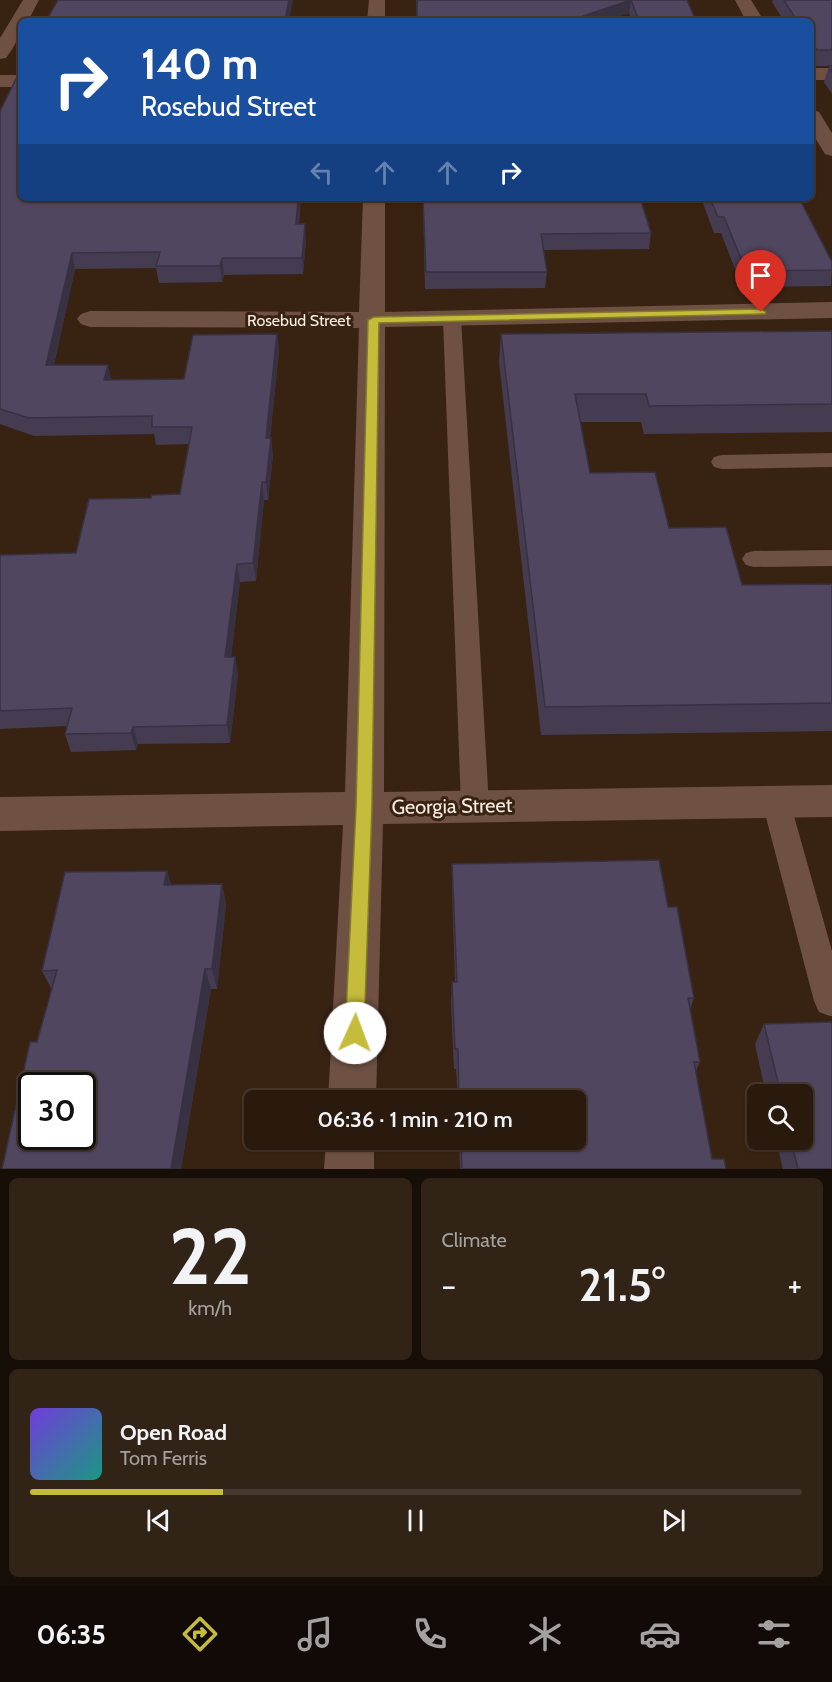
<!DOCTYPE html>
<html lang="en">
<head>
<meta charset="utf-8">
<style>
	body { margin:0; font-family:Cabin,sans-serif; background:#322317; color:#f1f3f6; height:100vh; display:flex; flex-direction:column; font-size:22px; white-space:nowrap }
	* { box-sizing:border-box; margin:0 }
	p { font-size:20px; color:#a5a19e }
	.icon { flex:none; width:33px; height:33px; fill:none; stroke:currentColor; stroke-width:2; stroke-linecap:round; stroke-linejoin:round }
	.map { position:relative; height:1169px; overflow:hidden }
	.panel { display:flex; flex-direction:column; gap:9px; padding:9px; background:#170e08; flex:1 }
	.panel>* { flex:none }
	.banner { position:absolute; left:18px; top:18px; width:796px; height:183px; border-radius:9px; box-shadow:0 2px 4px #0004,0 0 0 2px #46382e; background:#1a4fa0; color:#fff; overflow:hidden }
	.tools { position:absolute; left:747px; top:1084px; display:grid; gap:12px }
	.tools a { display:grid; place-items:center; width:66px; height:66px; border-radius:9px; background:#2a1a0e; box-shadow:0 2px 4px #0004,0 0 0 2px #46382e; font-size:30px }
	.speed { position:absolute; left:18px; top:1072px; display:flex; gap:12px; font-size:30px; font-weight:700; text-align:center }
	.speed>* { display:grid; place-content:center; width:78px; height:78px; border-radius:50%; background:#2a1a0e; box-shadow:0 2px 4px #0004,0 0 0 2px #46382e; line-height:1 }
	.speed .limit { border:3px solid #111; border-radius:9px; background:#fff; color:#111 }
	.pin { position:absolute; display:grid; place-items:center; width:51px; height:51px; color:#fff; margin:-62px -26px; border-radius:50% 50% 50% 0; rotate:-45deg; box-shadow:0 0 6px #0007 }
	.pin .icon { rotate:45deg }
	.me { position:absolute; width:66px; margin:-33px; rotate:2deg; stroke-linejoin:round; filter:drop-shadow(0 0 4px #0008) }
	.turn { display:flex; align-items:center; gap:21px; height:126px; padding:0 24px; font-size:27px }
	.turn .icon { width:78px; height:78px; stroke-width:2.5 }
	.turn b { display:block; font-size:42px; line-height:51px }
	.lanes { display:flex; align-items:center; height:57px; padding:0 24px; background:#0003; justify-content:center; gap:30px; direction:ltr }
	.lanes .off { opacity:.35 }
	.big { font-size:45px; font-weight:600; line-height:1.1 }
	.panel .widget { flex:1; display:flex; flex-direction:column; justify-content:center; gap:9px; min-width:0; padding:0 21px; border-radius:9px; background:#322317 }
	.panel .dial { align-items:center; gap:0 }
	.dial b { font-size:78px; line-height:1 }
	.song { display:flex; align-items:center; gap:18px }
	.cover { width:72px; height:72px; border-radius:9px; background:linear-gradient(135deg,hsl(260 70% 55%),hsl(170 70% 35%)) }
	.played { height:6px; border-radius:3px; background:linear-gradient(90deg,#c6bc3c 25%,#46382e 25%) }
	.keys { display:flex; justify-content:space-around; direction:ltr }
	.heat { display:flex; justify-content:space-between; align-items:center; font-size:33px; direction:ltr }
	.panel .tiles { flex:1; display:grid; gap:9px; grid-template-columns:1fr 1fr }
	.widget:last-child { grid-column:span 2 }
	.trip { position:absolute; left:244px; top:1090px; width:342px; height:60px; border-radius:9px; background:#2a1a0e; box-shadow:0 2px 4px #0004,0 0 0 2px #46382e; font-weight:600; line-height:60px; text-align:center }
	.dock { display:flex; height:96px; justify-content:space-around; align-items:center; background:#110a06; color:#a5a19e }
	.dock .icon { width:42px; height:42px }
	.dock .current { color:#c6bc3c }
	.dock b { font-size:27px; color:#f1f3f6 }
	.map>svg:first-child { display:block }
	.lines { fill:none; stroke-linecap:round; stroke-linejoin:round }
	.service { fill:#6f5143; fill-rule:evenodd }
	.minor { fill:#6f5143; fill-rule:evenodd }
	.tertiary { fill:#6f5143; fill-rule:evenodd }
	.wall { fill:#453c52 }
	.shaded-wall { fill:#383142 }
	.building { fill:#50465f; stroke:#383142; stroke-width:1.5; fill-rule:evenodd }
	.route { fill:#c6bc3c; stroke:#817a27; stroke-width:1.5 }
	.labels { text-anchor:middle; stroke-width:6; stroke-linejoin:round; paint-order:stroke }
	.far-street-label { font-size:16px; fill:#faece2; stroke:#382313 }
	.street-label { font-size:20px; fill:#faece2; stroke:#382313 }
</style>
</head>
<body>
<div class="map">
<svg width="832" height="1169" viewBox="0 0 832 1169">
	<rect width="100%" height="100%" fill="#382313"/>
	<g class="lines">
		<g class="service">
			<path d="M452,312l7,2 2,4 28,488 -4,8 -10,4 -10,-4 -4,-8 -18,-488 2,-4z"/>
			<path d="M832,453v14l-110,2 -8,-2 -3,-5 3,-5 8,-2z"/>
			<path d="M832,550v16l-78,1 -8,-2 -4,-6 4,-6 8,-2z"/>
			<path d="M776,790l10,4 4,8 42,149v65h-2l-11,-4 -5,-11 -52,-199 4,-8z"/>
		</g>
		<g class="minor">
			<path d="M23,0h16l-11,21h-7c0,14 -6,25 -15,37l-6,1v-21z"/>
			<path d="M369,0h16v21h-18z"/>
			<rect x="812" y="68" width="20" height="12"/>
			<rect x="0" y="75" width="21" height="12"/>
			<path d="M363,198h22v114l447,-10v16l-447,9 -1,465 448,-7v32l-449,7 -7,277h-48l15,-276 -343,6v-34l345,-5 14,-464 -269,-1 -9,-3 -4,-5 4,-5 9,-3 269,1z"/>
			<path d="M326,1140h48v29h-50z"/>
		</g>
		<g class="tertiary">
			<path d="M735,0h16l13,21h-18z"/>
			<path d="M812,110l7,2 13,21v23l-7,-2 -13,-21z"/>
		</g>
	</g>
	<g class="wall">
		<path d="M416,0h271l9,21h-64l-3,-8 -22,8h-190z"/>
		<path d="M773,0h59v94l-8,-12 5,-16h-16l-1,-2v-43h-28l-12,-19z"/>
		<path d="M0,111l21,87h280l-2,26 7,16 -3,34 -79,1 -2,7 -63,1 -3,-15 -81,1 -21,96 57,15 73,-1 93,-45 2,17 -9,87 3,17 -5,45h-4l-8,81 -16,1 -9,75h4l3,18 -8,68 -92,1 -2,6 -65,2 -6,-18 2,-8 -67,3v-174l76,-2 75,-55 29,-4 9,-50 -33,1 -2,-11 -120,2 -34,-12z"/>
		<path d="M423,198h217l11,35 -2,16 -105,1 3,22 -2,16 -120,1z"/>
		<path d="M701,198h98l33,64 -1,24 -89,1 -21,-54h-7z"/>
		<path d="M832,331v101l-188,2 -3,-12h-61l10,51 79,55 73,57 90,-1v147l-291,4 -42,-373 2,-28z"/>
		<path d="M452,864l216,43 26,91 -4,11 10,53 -4,9 16,88 14,10h-266l-1,-29h117v-39h-118l-2,-32h-2l-3,-66 1,-21h3l-3,-96z"/>
		<path d="M167,871l4,14 51,-1 4,20 -9,85h-6l-30,180h-179l50,-179 -10,-19z"/>
		<path d="M832,1022v147h-49l-7,-29h26v-45h-36l-11,-51 9,-20z"/>
	</g>
	<g class="shaded-wall">
		<path d="M289,0h4l-4,21h-4z"/>
		<path d="M631,0l-2,13 -22,8h-24v-5z"/>
		<path d="M298,198h3l-4,42 -1,-16z"/>
		<path d="M305,224l1,16 -3,34 -1,-16z"/>
		<path d="M72,253l3,16 -25,113 -4,-17z"/>
		<path d="M222,258l2,17 -2,7 -2,-16z"/>
		<path d="M277,334l2,17 -11,104 -2,-17z"/>
		<path d="M108,365l4,17 -8,-2z"/>
		<path d="M271,438l2,17 -5,45 -2,-18z"/>
		<path d="M262,482l2,18 -8,81 -3,-18z"/>
		<path d="M237,564l3,18 -11,93 -4,-18z"/>
		<path d="M235,657l3,18 -8,68 -3,-18z"/>
		<path d="M133,727l5,17 -2,6 -5,-17z"/>
		<path d="M167,871l5,21 -8,-7z"/>
		<path d="M222,884l4,20 -9,85 -5,-20z"/>
		<path d="M205,969l6,20 -30,180h-10z"/>
	</g>
	<g class="building">
		<path d="M58,0h231l-4,21h-239z"/>
		<path d="M417,0h214l-48,16 2,5h-168z"/>
		<path d="M631,0h56l9,21h-57z"/>
		<path d="M784,0h48v50h-15l-4,-4 -1,-2v-23h-15z"/>
		<path d="M828,66h4v6z"/>
		<path d="M21,69v129h277l-2,26h9l-3,34h-80l-2,8h-64l4,-14 -88,1 -26,112h62l-4,15 80,-1 9,-44 84,-1 -11,104h5l-5,44h-4l-9,81 -16,1 -12,93h10l-8,68 -94,2 -2,6 -66,1 7,-26 -72,3v-156l76,-2 13,-54 62,-1 1,-3 28,-1 12,-67h-40v-11l-123,2 -29,-9v-298z"/>
		<path d="M423,198h217l11,35 -110,1 6,38h-121z"/>
		<path d="M710,198h89l33,64v8l-86,1 -22,-54h-6z"/>
		<path d="M832,331v73l-183,2 -3,-12h-71l15,79 65,-1 14,56 57,-1 16,58 90,-1v119l-287,4 -44,-373z"/>
		<path d="M659,860l9,47h9l17,91h-6l12,64h-6l18,97h12l2,10h-264l-1,-29h115v-39h-117l-1,-52h-3l-3,-67h5l-5,-118z"/>
		<path d="M167,871l-3,14 58,-1 -10,85h-7l-34,200h-169l28,-127h7l20,-72 -15,1 23,-99zM32,1086h50v51h-50z"/>
		<path d="M832,1022v147h-34l-7,-29h11v-45h-21l-17,-71z"/>
	</g>
	<path class="route" d="M761,309l5,3 -1,2 -386,9 -7,484 -8,226 -3,7 -6,2 -7,-2 -3,-7 11,-226 12,-487 6,-3z"/>
	<g class="labels">
		<g class="far-street-label">
			<text x="299" y="326">Rosebud Street</text>
		</g>
		<g class="street-label">
			<text transform="translate(452 806) rotate(-1)" y="7">Georgia Street</text>
		</g>
	</g>
</svg>
<div class="tools">
<a><svg class="icon" aria-label="search" viewBox="0 0 24 24"><circle cx="10" cy="10" r="6"/><path d="M15 15l6 6"/></svg></a>
</div>
<div class="speed"><div class="limit">30</div></div>
<div class="pin" style="left:761px;top:312px;background:#d93025"><svg class="icon" aria-label="arrive" viewBox="0 0 24 24"><path d="M6 21V4h12l-3 4 3 4H6"/></svg></div>
<svg class="me" style="left:355px;top:1033px" viewBox="-20 -20 40 40"><circle r="19" fill="#fff"/><path d="M0-13L10 11 0 6-10 11z" fill="#c6bc3c"/></svg>
<div class="trip">06:36 · 1 min · 210 m</div>
<div class="banner">
<div class="turn"><svg class="icon" aria-label="right" viewBox="0 0 24 24"><path d="M7 20v-9h11M14 6l5 5-5 5"/></svg><div><b>140 m</b>Rosebud Street</div></div>
<div class="lanes"><svg class="icon off" aria-label="left" viewBox="0 0 24 24"><path d="M17 20v-9H6M10 6l-5 5 5 5"/></svg><svg class="icon off" aria-label="ahead" viewBox="0 0 24 24"><path d="M12 20V5M6 11l6-6 6 6"/></svg><svg class="icon off" aria-label="ahead" viewBox="0 0 24 24"><path d="M12 20V5M6 11l6-6 6 6"/></svg><svg class="icon" aria-label="right" viewBox="0 0 24 24"><path d="M7 20v-9h11M14 6l5 5-5 5"/></svg></div>
</div>
</div>
<section class="panel">
<div class="tiles">
<div class="widget dial"><b>22</b><p>km/h</p></div>
<div class="widget"><p>Climate</p>
<div class="heat"><a>−</a><b class="big">21.5°</b><a>+</a></div>
</div>
<div class="widget">
<div class="song"><i class="cover"></i><div><b>Open Road</b><p>Tom Ferris</p></div></div>
<div class="played"></div>
<div class="keys"><svg class="icon" aria-label="previous" viewBox="0 0 24 24"><path d="M18 5L8 12l10 7zM5 5v14"/></svg><svg class="icon" aria-label="pause" viewBox="0 0 24 24"><path d="M8 5v14M16 5v14"/></svg><svg class="icon" aria-label="next" viewBox="0 0 24 24"><path d="M6 5l10 7-10 7zM19 5v14"/></svg></div>
</div>
</div>
</section>
<nav class="dock">
<b>06:35</b>
<svg class="icon current" aria-label="directions" viewBox="0 0 24 24"><path d="M12 3l9 9-9 9-9-9zM9 14v-3h6M13 9l2 2-2 2"/></svg>
<svg class="icon" aria-label="music" viewBox="0 0 24 24"><path d="M9 18V5l10-2v13"/><circle cx="6" cy="18" r="3"/><circle cx="16" cy="16" r="3"/></svg>
<svg class="icon" aria-label="phone" viewBox="0 0 24 24"><path d="M5 4h4l2 5-3 2q2 4 5 5l2-3 5 2v4C11 20 4 13 5 4z"/></svg>
<svg class="icon" aria-label="climate" viewBox="0 0 24 24"><path d="M12 3v18M4 7l16 10M4 17L20 7"/></svg>
<svg class="icon" aria-label="car" viewBox="0 0 24 24"><path d="M5 17H2v-5l4-1 3-4h7l3 4 3 1v5h-3M9 17h6M6 11h13"/><circle cx="7" cy="17" r="2"/><circle cx="17" cy="17" r="2"/></svg>
<svg class="icon" aria-label="filters" viewBox="0 0 24 24"><path d="M4 7h16M4 17h16"/><circle cx="9" cy="7" r="2"/><circle cx="15" cy="17" r="2"/></svg>
</nav>
</body>
</html>
